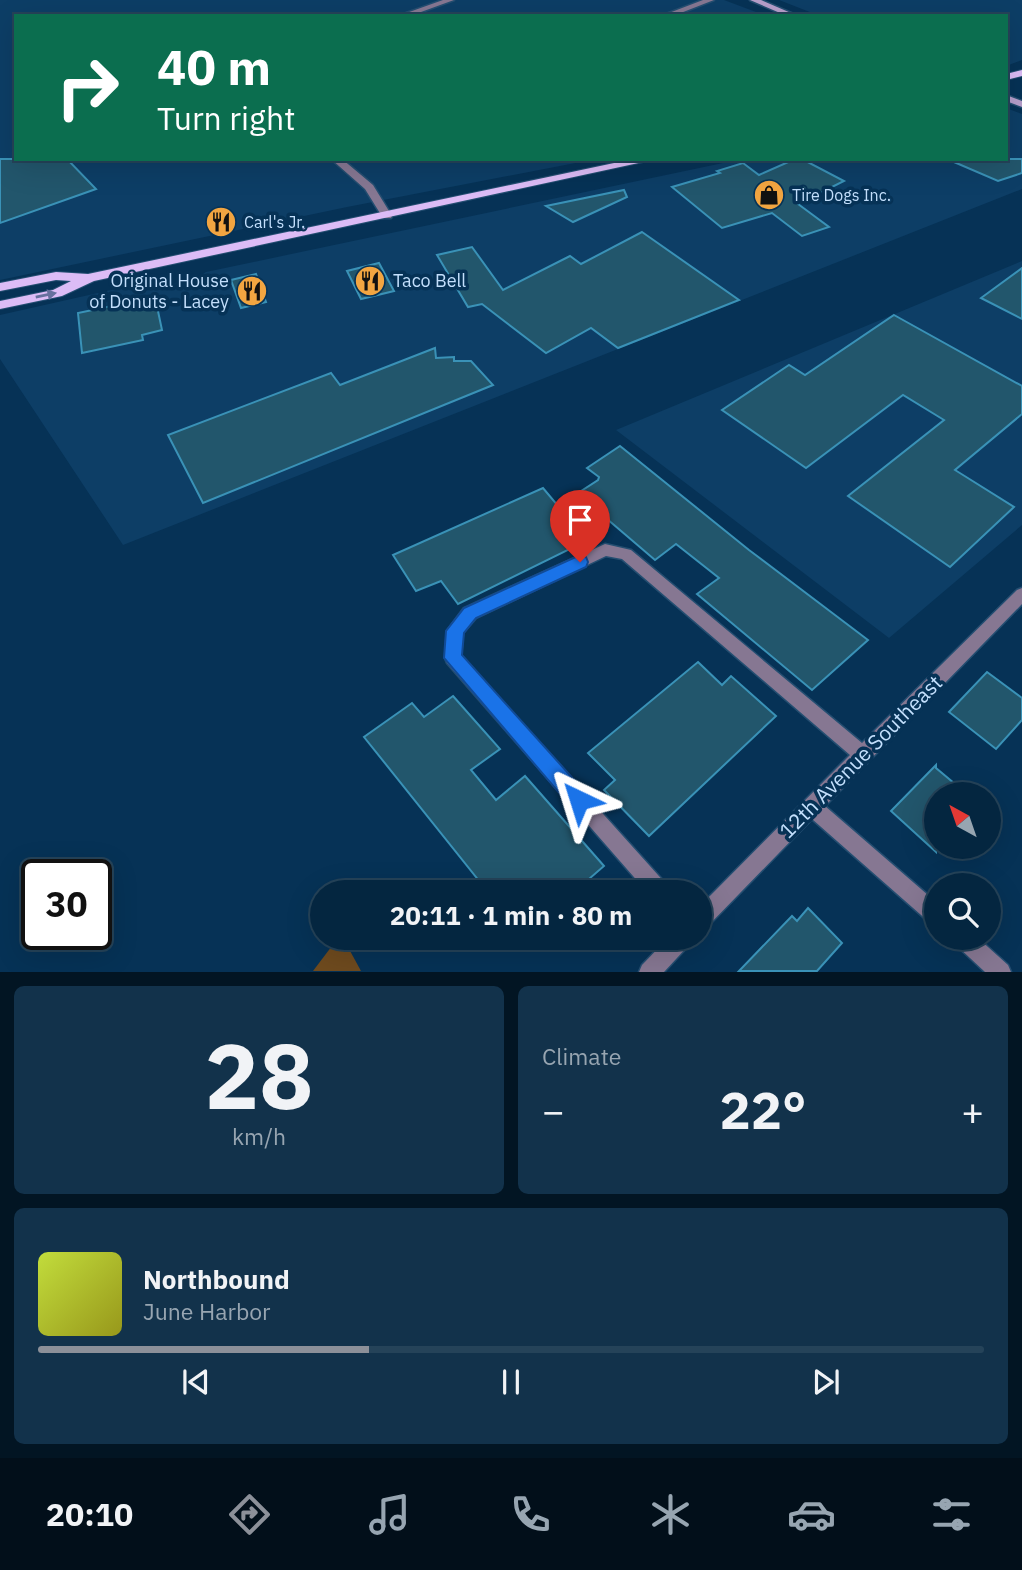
<!DOCTYPE html>
<html lang="en">
<head>
<meta charset="utf-8">
<style>
	body { margin:0; font-family:"IBM Plex Sans",sans-serif; background:#12324b; color:#f1f3f6; height:100vh; display:flex; flex-direction:column; font-size:26px; white-space:nowrap }
	* { box-sizing:border-box; margin:0 }
	p { font-size:23px; color:#97a5b1 }
	.icon { flex:none; width:38px; height:38px; fill:none; stroke:currentColor; stroke-width:2; stroke-linecap:round; stroke-linejoin:round }
	.map { position:relative; height:972px; overflow:hidden }
	.details { display:flex; flex-direction:column; gap:14px; padding:14px; background:#021523; flex:1 }
	.details>* { flex:none }
	.guide { position:absolute; left:14px; top:14px; width:994px; height:147px; border-radius:0px; box-shadow:0 7px 28px #0002,0 0 0 2px #254359; background:#0b6e4f; color:#fff; overflow:hidden }
	.needle { width:46px; rotate:320deg }
	.buttons { position:absolute; left:924px; top:782px; display:grid; gap:14px }
	.buttons a { display:grid; place-items:center; width:77px; height:77px; border-radius:50%; background:#042640; box-shadow:0 7px 28px #0002,0 0 0 2px #254359; font-size:35px }
	.speed { position:absolute; left:21px; top:859px; display:flex; gap:14px; font-size:35px; font-weight:700; text-align:center }
	.speed>* { display:grid; place-content:center; width:91px; height:91px; border-radius:50%; background:#042640; box-shadow:0 7px 28px #0002,0 0 0 2px #254359; line-height:1 }
	.speed .limit { border:4px solid #111; border-radius:10px; background:#fff; color:#111 }
	.pin { position:absolute; display:grid; place-items:center; width:60px; height:60px; color:#fff; margin:-72px -30px; border-radius:50% 50% 50% 0; rotate:-45deg; box-shadow:0 0 7px #0007 }
	.pin .icon { rotate:45deg }
	.me { position:absolute; width:77px; margin:-38px; rotate:319deg; stroke-linejoin:round; filter:drop-shadow(0 0 5px #0008) }
	.turn { display:flex; align-items:center; gap:24px; height:147px; padding:0 28px; font-size:32px }
	.turn .icon { width:91px; height:91px; stroke-width:2.5 }
	.turn b { display:block; font-size:49px; line-height:60px }
	.big { font-size:52px; font-weight:700; line-height:1.1 }
	.details .tile { flex:1; display:flex; flex-direction:column; justify-content:center; gap:10px; min-width:0; padding:0 24px; border-radius:10px; background:#12324b }
	.details .dial { align-items:center; gap:0 }
	.dial b { font-size:91px; line-height:1 }
	.song { display:flex; align-items:center; gap:21px }
	.cover { width:84px; height:84px; border-radius:10px; background:linear-gradient(135deg,hsl(70 70% 55%),hsl(60 70% 35%)) }
	.played { height:7px; border-radius:4px; background:linear-gradient(90deg,#8c9099 35%,#254359 35%) }
	.keys { display:flex; justify-content:space-around; direction:ltr }
	.heat { display:flex; justify-content:space-between; align-items:center; font-size:38px; direction:ltr }
	.details .tiles { flex:1; display:grid; gap:14px; grid-template-columns:1fr 1fr }
	.tile:last-child { grid-column:span 2 }
	.trip { position:absolute; left:310px; top:880px; width:402px; height:70px; border-radius:35px; background:#042640; box-shadow:0 7px 28px #0002,0 0 0 2px #254359; font-weight:700; line-height:70px; text-align:center }
	.tab-bar { display:flex; height:112px; justify-content:space-around; align-items:center; background:#020f1a; color:#97a5b1 }
	.tab-bar .icon { width:49px; height:49px }
	.tab-bar .on { color:#8c9099 }
	.tab-bar b { font-size:32px; color:#f1f3f6 }
	.map>svg:first-child { display:block }
	.built { fill:#0d3e66 }
	.green { fill:#6e4a1e }
	.building { fill:#22566c; stroke:#3a92b7; stroke-width:2 }
	.lines { fill:none; stroke-linecap:round; stroke-linejoin:round }
	.street-casing { stroke:#244e71; stroke-width:3 }
	.secondary-casing { stroke:#244e71; stroke-width:3 }
	.primary-casing { stroke:#244e71; stroke-width:2 }
	.street { fill:#867792; fill-rule:evenodd }
	.secondary { fill:#b69eca; fill-rule:evenodd }
	.primary { fill:#dcbcf6; fill-rule:evenodd }
	.oneway { fill:#66709e }
	.route { fill:#1a73e8; stroke:#114b97; stroke-width:2 }
	.labels { text-anchor:middle; stroke-width:7; stroke-linejoin:round; paint-order:stroke }
	.far-poi-label { font-size:16px; fill:#c3dffc; stroke:#063256; text-anchor:start }
	.poi-label { font-size:18px; fill:#c3dffc; stroke:#063256; text-anchor:end }
	.near-street-label { font-size:21px; fill:#c3dffc; stroke:#063256 }
</style>
</head>
<body>
<div class="map">
<svg width="1022" height="972" viewBox="0 0 1022 972">
	<rect width="100%" height="100%" fill="#063256"/>
	<g class="built">
		<path d="M0,0h724l43,16h-751v143h580l-249,48 -347,73z"/>
		<path d="M779,0h243v60l-16,6v-50h-186z"/>
		<path d="M1006,108l16,6v75l-899,356 -123,-186v-44l129,-29 20,3 47,-11 10,-6 536,-113h264z"/>
		<path d="M1022,261v264l-133,113 -273,-208z"/>
	</g>
	<path class="green" d="M338,938h5l18,33h-48z"/>
	<g class="building">
		<path d="M0,159h67l29,30 -96,34z"/>
		<path d="M795,159h7l42,22 -46,23 31,23 -27,9 -30,-23 -50,15 -50,-41 48,-14 -3,-2 26,-8 16,12z"/>
		<path d="M947,159h75v14l-24,8z"/>
		<path d="M624,190l3,7 -54,25 -27,-16z"/>
		<path d="M642,232l97,68 -121,48 -27,-20 -45,25 -64,-49 -14,3 -31,-52 35,-8 31,43 67,-34 11,8z"/>
		<path d="M379,263l15,28 -33,8 -14,-28z"/>
		<path d="M1022,268v51l-41,-21z"/>
		<path d="M256,274l10,28 -25,6 -10,-28z"/>
		<path d="M155,297l7,33 -20,5 1,5 -61,13 -4,-40z"/>
		<path d="M894,315l128,71v28l-67,56 59,37 -64,60 -102,-71 96,-76 -41,-25 -97,73 -84,-58 67,-45 16,10z"/>
		<path d="M435,348l1,10 18,-1v4h17l22,24 -290,118 -35,-68 163,-62 9,12z"/>
		<path d="M620,446l129,104 119,90 -56,50 -115,-96 22,-16 -43,-34 -21,16 -62,-53 -32,18 17,20 -120,59 -17,-23 -25,10 -23,-36 150,-67 15,18 40,-26 1,-3 -12,-9z"/>
		<path d="M698,662l24,23 9,-9 45,40 -127,120 -45,-46 11,-10 -27,-27z"/>
		<path d="M987,672l35,26v22l-26,29 -47,-37z"/>
		<path d="M453,696l47,53 -29,21 25,30 29,-24 79,90 -30,26h-86l-124,-155 48,-34 12,14z"/>
		<path d="M936,765v3l31,26h-31v58l-45,-41z"/>
		<path d="M808,908l34,35 -25,28h-78l53,-55 5,5z"/>
	</g>
	<g class="lines">
		<g class="street-casing">
			<g id="street">
				<path d="M443,0h11l-44,16h-12z"/>
				<path d="M703,0h11l-41,16h-12z"/>
				<path d="M331,159h11l31,26 19,31 -1,2h-8l-18,-29z"/>
				<path d="M605,544l26,6 231,193 155,-153 5,-2v16l-197,202 111,96v23l-7,-3 -117,-103 -105,108 -7,3v-24l150,-151 -228,-196 -16,-3 -130,62 -13,15 -2,23 206,229 3,7h-23l-200,-229 -2,-5 2,-27 17,-23z"/>
				<path d="M668,938h24l-3,7 -25,27h-25l3,-7z"/>
				<path d="M953,938h25l30,27 3,7h-26l-29,-27z"/>
			</g>
		</g>
		<g class="secondary-casing">
			<g id="secondary">
				<path d="M750,0h11l37,16h-11z"/>
				<path d="M1006,95l16,6v6l-16,-6z"/>
			</g>
		</g>
		<g class="primary-casing">
			<g id="primary">
				<path d="M1022,70v6l-16,4v-6z"/>
				<path d="M633,159h24l-563,122 -32,15 -62,13v-8l53,-11 18,-9 -15,-1 -56,11v-8l56,-11 32,2z"/>
			</g>
		</g>
		<use href="#street" class="street"/>
		<use href="#secondary" class="secondary"/>
		<use href="#primary" class="primary"/>
	</g>
	<defs><path id="oneway-solid" d="M-6-.8H1V-3.2L6.5 0L1 3.2V.8H-6Z" transform="scale(1.75)"/></defs>
	<use class="oneway" href="#oneway-solid" transform="translate(46 295) rotate(-12)"/>
	<path class="route" d="M580,555l6,2 2,5 -2,5 -110,51 -12,15 -2,22 124,138 3,7 -3,8 -7,3 -7,-3 -128,-150 2,-27 18,-23z"/>
	<defs>
		<g id="shop-disc" transform="scale(1.575)"><circle r="9.5" fill="#f2a541" stroke="#063256"/><path d="M-5-2.5h2.3a2.7 3.5 0 0 1 5.4 0H5L5.5 6h-11ZM-1.5-2.5h3a1.5 2.3 0 0 0-3 0Z" fill="#111"/></g>
		<g id="restaurant-disc" transform="scale(1.575)"><circle r="9.5" fill="#f2a541" stroke="#063256"/><path d="M-5-6h1v4h1v-4h1v4h1v-4h1v5L-1.5 .5V6h-2V.5L-5-1ZM5-6V6H3V1.5H1.5Q1.5-4 5-6Z" fill="#111"/></g>
	</defs>
	<g fill-rule="evenodd">
		<use href="#shop-disc" x="769" y="195"/>
		<use href="#restaurant-disc" x="221" y="222"/>
		<use href="#restaurant-disc" x="370" y="281"/>
		<use href="#restaurant-disc" x="252" y="291"/>
	</g>
	<g class="labels">
		<g class="far-poi-label">
			<text x="792" y="201">Tire Dogs Inc.</text>
			<text x="244" y="228">Carl's Jr.</text>
		</g>
		<g class="poi-label">
			<text x="229" y="287">Original House<tspan x="229" dy="21">of Donuts - Lacey</tspan></text>
			<text x="393" y="287" text-anchor="start">Taco Bell</text>
		</g>
		<g class="near-street-label">
			<text transform="translate(861 757) rotate(-45)" y="7">12th Avenue Southeast</text>
		</g>
	</g>
</svg>
<div class="buttons">
<a><svg class="needle" viewBox="-14 -14 28 28"><path d="M0-13l5 13h-10z" fill="#e53935"/><path d="M0 13l5-13h-10z" fill="#97a5b1"/></svg></a>
<a><svg class="icon" aria-label="search" viewBox="0 0 24 24"><circle cx="10" cy="10" r="6"/><path d="M15 15l6 6"/></svg></a>
</div>
<div class="speed"><div class="limit">30</div></div>
<div class="pin" style="left:580px;top:562px;background:#d93025"><svg class="icon" aria-label="arrive" viewBox="0 0 24 24"><path d="M6 21V4h12l-3 4 3 4H6"/></svg></div>
<svg class="me" style="left:579px;top:800px" viewBox="-20 -20 40 40"><path d="M0-17L14 15 0 8-14 15z" fill="#1a73e8" stroke="#fff" stroke-width="4"/></svg>
<div class="trip">20:11 · 1 min · 80 m</div>
<div class="guide">
<div class="turn"><svg class="icon" aria-label="right" viewBox="0 0 24 24"><path d="M7 20v-9h11M14 6l5 5-5 5"/></svg><div><b>40 m</b>Turn right</div></div>
</div>
</div>
<section class="details">
<div class="tiles">
<div class="tile dial"><b>28</b><p>km/h</p></div>
<div class="tile"><p>Climate</p>
<div class="heat"><a>−</a><b class="big">22°</b><a>+</a></div>
</div>
<div class="tile">
<div class="song"><i class="cover"></i><div><b>Northbound</b><p>June Harbor</p></div></div>
<div class="played"></div>
<div class="keys"><svg class="icon" aria-label="previous" viewBox="0 0 24 24"><path d="M18 5L8 12l10 7zM5 5v14"/></svg><svg class="icon" aria-label="pause" viewBox="0 0 24 24"><path d="M8 5v14M16 5v14"/></svg><svg class="icon" aria-label="next" viewBox="0 0 24 24"><path d="M6 5l10 7-10 7zM19 5v14"/></svg></div>
</div>
</div>
</section>
<nav class="tab-bar">
<b>20:10</b>
<svg class="icon on" aria-label="directions" viewBox="0 0 24 24"><path d="M12 3l9 9-9 9-9-9zM9 14v-3h6M13 9l2 2-2 2"/></svg>
<svg class="icon" aria-label="music" viewBox="0 0 24 24"><path d="M9 18V5l10-2v13"/><circle cx="6" cy="18" r="3"/><circle cx="16" cy="16" r="3"/></svg>
<svg class="icon" aria-label="phone" viewBox="0 0 24 24"><path d="M5 4h4l2 5-3 2q2 4 5 5l2-3 5 2v4C11 20 4 13 5 4z"/></svg>
<svg class="icon" aria-label="climate" viewBox="0 0 24 24"><path d="M12 3v18M4 7l16 10M4 17L20 7"/></svg>
<svg class="icon" aria-label="car" viewBox="0 0 24 24"><path d="M5 17H2v-5l4-1 3-4h7l3 4 3 1v5h-3M9 17h6M6 11h13"/><circle cx="7" cy="17" r="2"/><circle cx="17" cy="17" r="2"/></svg>
<svg class="icon" aria-label="filters" viewBox="0 0 24 24"><path d="M4 7h16M4 17h16"/><circle cx="9" cy="7" r="2"/><circle cx="15" cy="17" r="2"/></svg>
</nav>
</body>
</html>
